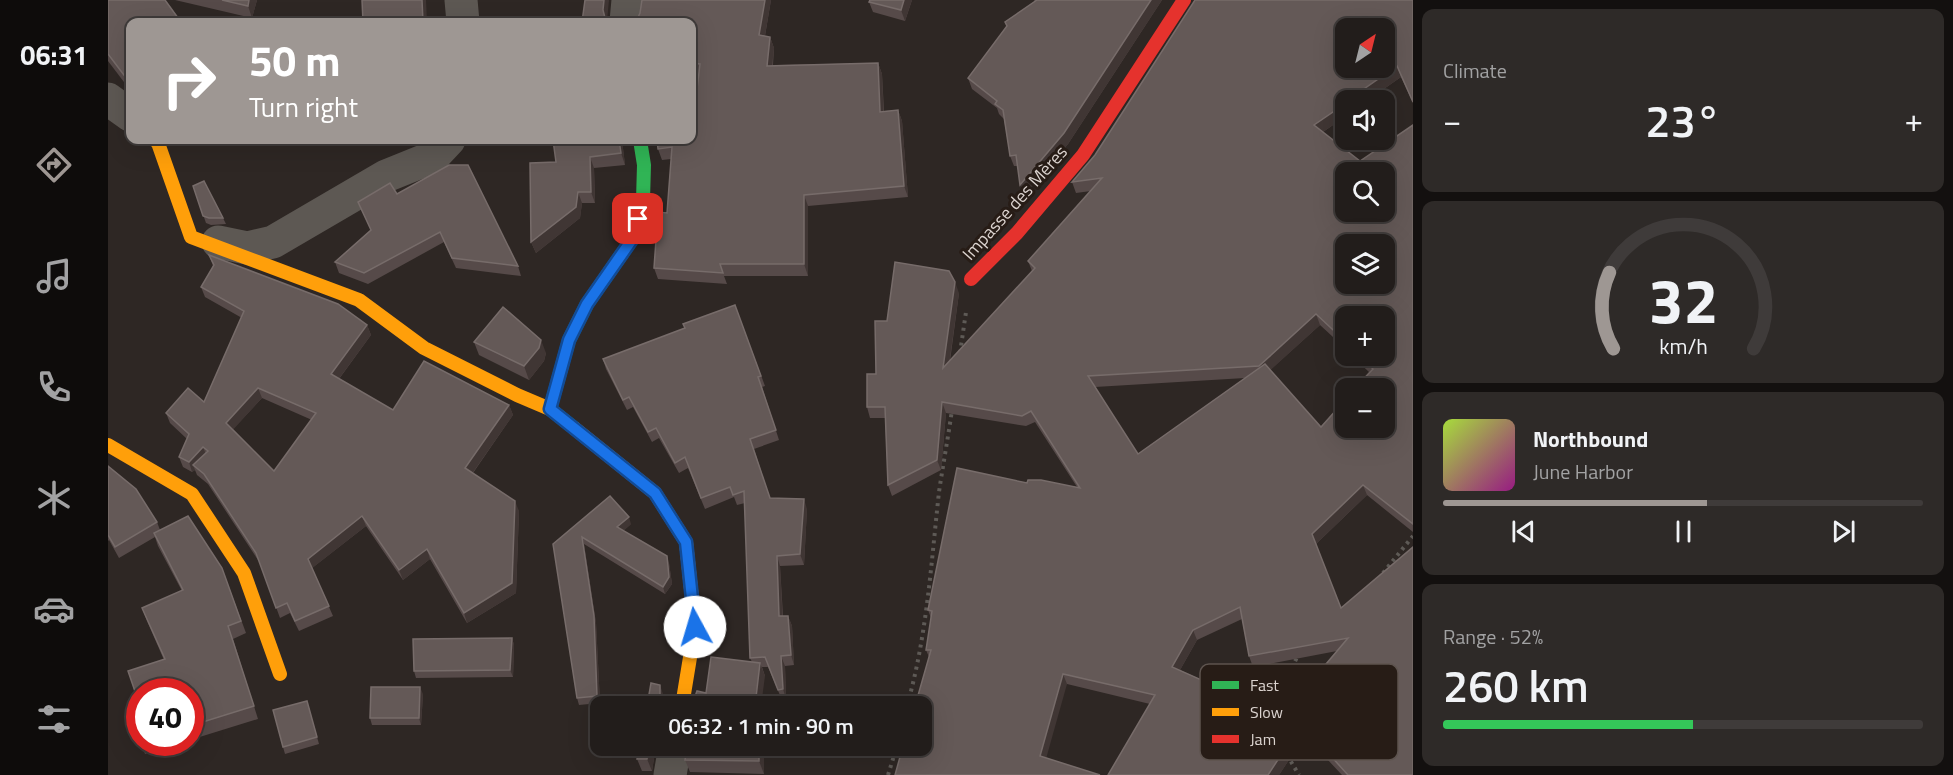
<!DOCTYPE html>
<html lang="en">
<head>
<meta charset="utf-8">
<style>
	body { margin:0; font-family:"Titillium Web",sans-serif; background:#2e2a28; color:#f1f3f6; height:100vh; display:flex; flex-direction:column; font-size:22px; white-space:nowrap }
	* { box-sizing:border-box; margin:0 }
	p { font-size:20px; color:#a2a2a3 }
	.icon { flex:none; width:33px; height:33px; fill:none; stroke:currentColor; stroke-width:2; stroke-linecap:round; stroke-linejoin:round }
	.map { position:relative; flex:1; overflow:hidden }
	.panel { display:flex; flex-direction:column; gap:9px; padding:9px; background:#13100f; width:540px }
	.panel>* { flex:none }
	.hud { position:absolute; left:18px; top:18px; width:570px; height:126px; border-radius:12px; box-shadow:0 6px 24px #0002,0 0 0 2px #3f3b3a; background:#9e9793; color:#fff; overflow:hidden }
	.needle { width:39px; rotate:35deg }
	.fabs { position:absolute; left:1227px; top:18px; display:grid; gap:12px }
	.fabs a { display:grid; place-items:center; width:60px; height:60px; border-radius:12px; background:#221d1b; box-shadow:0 6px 24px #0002,0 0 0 2px #3f3b3a; font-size:30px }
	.speed { position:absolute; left:18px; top:678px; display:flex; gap:12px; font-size:30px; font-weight:700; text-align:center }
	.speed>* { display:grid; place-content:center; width:78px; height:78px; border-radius:50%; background:#221d1b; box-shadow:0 6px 24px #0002,0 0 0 2px #3f3b3a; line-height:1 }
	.speed .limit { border:9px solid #d22; background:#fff; color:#111 }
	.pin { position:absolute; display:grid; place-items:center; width:51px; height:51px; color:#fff; margin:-26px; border-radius:12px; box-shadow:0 3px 9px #0006 }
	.me { position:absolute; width:66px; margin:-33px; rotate:354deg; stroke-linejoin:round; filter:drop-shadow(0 0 4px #0008) }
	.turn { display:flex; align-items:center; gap:21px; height:126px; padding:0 24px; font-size:27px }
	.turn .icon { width:78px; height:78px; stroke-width:2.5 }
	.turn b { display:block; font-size:42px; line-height:51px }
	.big { font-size:45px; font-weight:600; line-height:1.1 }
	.panel .card { flex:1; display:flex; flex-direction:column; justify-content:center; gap:9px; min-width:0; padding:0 21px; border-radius:12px; background:#2e2a28 }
	.panel .dial { align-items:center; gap:0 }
	.dial svg { height:156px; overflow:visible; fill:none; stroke:#3f3b3a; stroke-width:7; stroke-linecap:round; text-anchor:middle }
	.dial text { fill:#f1f3f6; stroke:none }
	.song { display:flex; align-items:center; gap:18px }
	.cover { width:72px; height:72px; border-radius:9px; background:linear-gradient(135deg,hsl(80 70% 55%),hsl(310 70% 35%)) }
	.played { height:6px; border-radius:3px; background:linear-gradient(90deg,#9e9793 55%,#3f3b3a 55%) }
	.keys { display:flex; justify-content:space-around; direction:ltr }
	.heat { display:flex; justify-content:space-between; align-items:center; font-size:33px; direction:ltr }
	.charge { height:9px; border-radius:4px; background:linear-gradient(90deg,#34c759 52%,#3f3b3a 0) }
	.trip { position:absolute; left:482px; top:696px; width:342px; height:60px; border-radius:12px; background:#221d1b; box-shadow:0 6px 24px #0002,0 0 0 2px #3f3b3a; font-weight:600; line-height:60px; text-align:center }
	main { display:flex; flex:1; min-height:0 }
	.dock { display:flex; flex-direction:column; width:108px; justify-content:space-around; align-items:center; background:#0e0c0b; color:#a2a2a3 }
	.dock .icon { width:42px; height:42px }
	.dock .active { color:#9e9793 }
	.dock b { font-size:27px; color:#f1f3f6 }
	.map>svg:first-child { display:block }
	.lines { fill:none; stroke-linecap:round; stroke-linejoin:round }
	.path { stroke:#5e5a56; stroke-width:4; stroke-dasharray:3 4.5; stroke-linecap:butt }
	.street { stroke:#5d5853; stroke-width:33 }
	.fast { stroke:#30b455; stroke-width:14 }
	.slow { stroke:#ff9f0a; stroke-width:14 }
	.jam { stroke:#e5322d; stroke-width:14 }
	.wall { fill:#564a49; fill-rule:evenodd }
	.shaded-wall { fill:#403634 }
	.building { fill:#645957; stroke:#776c6a; stroke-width:1.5; fill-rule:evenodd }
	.route-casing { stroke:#114b97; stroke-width:15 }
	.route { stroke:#1a73e8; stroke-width:10 }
	.labels { text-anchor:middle; stroke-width:6; stroke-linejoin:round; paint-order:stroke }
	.street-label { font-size:18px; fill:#dbd3cf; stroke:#271c16 }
	.key { fill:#271c16; stroke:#5d534e; stroke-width:1.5 }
	.key-label { font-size:16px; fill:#dbd3cf }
</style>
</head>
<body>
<main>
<nav class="dock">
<b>06:31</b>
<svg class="icon active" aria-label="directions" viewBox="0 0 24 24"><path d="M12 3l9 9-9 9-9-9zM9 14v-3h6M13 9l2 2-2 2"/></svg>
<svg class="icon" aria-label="music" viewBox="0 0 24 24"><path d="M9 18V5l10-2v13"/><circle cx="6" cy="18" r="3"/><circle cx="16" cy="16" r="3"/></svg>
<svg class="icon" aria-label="phone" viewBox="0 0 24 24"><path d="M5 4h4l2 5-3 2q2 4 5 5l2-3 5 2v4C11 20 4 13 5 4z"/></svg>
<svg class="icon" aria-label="climate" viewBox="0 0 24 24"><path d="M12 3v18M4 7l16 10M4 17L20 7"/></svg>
<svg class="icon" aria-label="car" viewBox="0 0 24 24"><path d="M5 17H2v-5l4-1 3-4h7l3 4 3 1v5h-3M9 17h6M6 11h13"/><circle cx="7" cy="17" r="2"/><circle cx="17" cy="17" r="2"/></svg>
<svg class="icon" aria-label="filters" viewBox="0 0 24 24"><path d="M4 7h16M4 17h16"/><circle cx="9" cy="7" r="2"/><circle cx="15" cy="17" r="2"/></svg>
</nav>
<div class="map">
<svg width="1305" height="775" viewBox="0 0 1305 775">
	<rect width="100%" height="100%" fill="#2e2724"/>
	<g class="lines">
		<g class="path">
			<path d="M852,353l6,-41"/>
			<path d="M1275,573l30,-37"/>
			<path d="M799,706c20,-70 24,-142 32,-214 4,-27 9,-54 13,-82"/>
			<path d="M1168,717v-14l22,-48"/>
			<path d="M1179,755l12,20"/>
			<path d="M780,775l9,-29"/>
		</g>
		<g class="street">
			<path d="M353,0l2,22"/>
			<path d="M518,22l2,-22"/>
			<path d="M0,99l22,16"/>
			<path d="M110,242l29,6 26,-6 113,-66 47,-19 16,-17"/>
			<path d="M562,775l5,-29"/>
		</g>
		<path class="fast" d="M466,428l-24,-19 19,-69 18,-36 46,-66 10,-38 1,-35 -4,-25"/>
		<g class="slow">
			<path d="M47,140l3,3 33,94 168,63 65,48 93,47 33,14"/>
			<path d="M466,428l81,65 31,49 9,85 -13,79"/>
			<path d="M0,445l84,49 52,79 36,101"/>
		</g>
		<path class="jam" d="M863,279l46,-46 66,-78 101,-155"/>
	</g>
	<g class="wall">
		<path d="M0,0l22,22v68l-22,-29z"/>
		<path d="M67,0h82l-5,18z"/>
		<path d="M534,0h129l-6,36 5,1 4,11 -1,17 105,-2 4,11 2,37 14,-1 4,11 6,76 -100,9v70h-84l3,8 -69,-5 -4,-11 13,-55 4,-54 -9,1 -4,-11 34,-18 7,-56 -7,-1v-52l-52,-9z"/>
		<path d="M804,0l-7,21 -32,-9 -4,-10z"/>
		<path d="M926,0h128l-94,144 -44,52 -7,-30h-3l-4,-10 -6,-37 -5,-5 -2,-6 -25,-19 -4,-11 39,-51 -2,-5 30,-20z"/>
		<path d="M1305,0v103l-12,-26 -33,23h-22v16l-23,16 37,29 53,-36v407l-46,-37 -51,49 25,64 72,167h-71l-30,-32 -5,6 -7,-6 -21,32h-171l42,-71 -83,-20 -172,91 34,-118 -3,-7 5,-32 -3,-8 99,-127 50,4 -42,-65 -9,4 -80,-13 -5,57 -49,26 -4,-11 -3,-67h-15l-3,-11 9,-33 11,-53 72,-28 -9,68 82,-90 -4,-10 63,-70 -15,2 -4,-11 23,-27zM1238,316l38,40h-32l17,16 -48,55 -51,-57 50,-45 26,24zM1137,378l-107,76 -43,-67zM1134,619l7,37 4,11 84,-16 -55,65 -102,-46 17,-30z"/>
		<path d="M445,140h69l3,25 -31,3 1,35h-13l-2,15 -44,35 -5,-11 25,-80z"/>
		<path d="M85,186l30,32 3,6 -15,1 -5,-2z"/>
		<path d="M289,194l121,72 3,10 -65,-8 -12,-26 -76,42 -29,-11 -4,-11 36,-32 -13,-28z"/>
		<path d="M101,255l158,70 4,10 -32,44 54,31 116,-5 4,10 -40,58 46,38 -3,82 -49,30 -37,-64 -27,21 -37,-54 -54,42 21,48 -34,15 -9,-18 -10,5 -20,-55 -52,-79 -11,-9 -2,-5 -3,2 -9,-5 -4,-10 8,-18 -17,-16 -4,-10 38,-11 38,-84 -37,-21 -4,-10 12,-21zM154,398l50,22 -38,51 -41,-42z"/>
		<path d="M627,305l30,81 -3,1 17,53 -25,9 16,49 37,11 -3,56 -24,1 3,50h5l4,10 2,39 -9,1 1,33 -4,1 -14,-33h-6l3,9 -59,17 46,-31 -2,-4 -5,-155 -8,2 -3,-8 -29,12 -17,-41 -9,5 -20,-35 -7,4 -19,-35 -6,3 -21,-41 -3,-10 82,-31z"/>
		<path d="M366,342l72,11 -2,8 -15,19 -50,-25z"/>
		<path d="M0,466l49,56 3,8 62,38 24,65 -13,6 25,80 -68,21v-48l-26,-32 -17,-39 -5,-13 40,-17 -24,-45 -3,-9 -36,21 -10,-18 -1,1z"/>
		<path d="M523,524l-8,7 46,32 3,21 -7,10 -81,-50 12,79 4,80 -21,2 -2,-7 -24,-154z"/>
		<path d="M404,638l2,7 -1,32 -97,1 -2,-7z"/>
		<path d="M315,694l-2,31h-49l-2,-7z"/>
		<path d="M201,708l10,36 -34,10 -2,-7z"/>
		<path d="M33,742h42l-38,12z"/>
		<path d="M548,746l-4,25h-10l-5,-12z"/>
		<path d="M656,746v28l-74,-2 -5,-12z"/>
	</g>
	<g class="shaded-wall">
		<path d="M141,0h8l-5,18 -4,-12z"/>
		<path d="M314,0h4l1,22h-4z"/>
		<path d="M496,0h5l-2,21 -2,-3 -2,-8z"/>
		<path d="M657,0h6l-8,47 -4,-12z"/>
		<path d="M796,0h8l-7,21 -4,-11z"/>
		<path d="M1043,0h11l-94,144 -44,52 -4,-11z"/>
		<path d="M662,37l4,11 -3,29 -4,-11z"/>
		<path d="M770,63l4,11 2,49 -4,-11z"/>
		<path d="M1289,66l4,11 -33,23h-20z"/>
		<path d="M1238,103v13l-29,20 -3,-11z"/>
		<path d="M790,110l4,11 6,76 -4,-11z"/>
		<path d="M511,140h3l3,25 -4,-12z"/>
		<path d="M482,157l4,11 1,35 -4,-11z"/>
		<path d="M470,192l4,11 -2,15 -44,35 -5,-11z"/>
		<path d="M696,195l4,11v70l-4,-12z"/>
		<path d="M847,282l4,11 -12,86 -4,-11z"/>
		<path d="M1208,314l4,11 -57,52 -4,-11z"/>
		<path d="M259,325l4,10 -36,49 -4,-10z"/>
		<path d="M433,340l5,13 -2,8 -15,19 -5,-14z"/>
		<path d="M150,388l4,10 -32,35 -4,-10z"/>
		<path d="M834,402l4,11 -5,57 -4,-10z"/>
		<path d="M401,405l4,10 -44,63 -4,-10z"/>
		<path d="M95,447l4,10 -14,8 2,5 -3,2 -3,-10z"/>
		<path d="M1255,485l4,10 -51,49 -4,-10z"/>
		<path d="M696,499l3,10 -3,56 -4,-11z"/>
		<path d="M407,501l4,10 -3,82 -49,30 -3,-10z"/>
		<path d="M254,516l4,10 -55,43 -3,-10z"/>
		<path d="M521,517l2,7 -11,10 -3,-7z"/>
		<path d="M474,537l2,7 12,79 4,80 -3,-7z"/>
		<path d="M319,549l3,10 -27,21 -4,-10z"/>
		<path d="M559,556l2,7 3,21 -7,10 -2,-7z"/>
		<path d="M669,556l3,10 3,60 -4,-10z"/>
		<path d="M680,616l4,10 2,39 -3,-10z"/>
		<path d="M1085,630l4,10 -21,37 -4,-10z"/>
		<path d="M404,638l2,7 -1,32 -3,-7z"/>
		<path d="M673,656l4,10 1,33 -3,-10z"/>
		<path d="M652,663l5,13 -4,30h-6z"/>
		<path d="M955,674l4,10 -23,82 -4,-10z"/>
		<path d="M552,685l4,12v9l-4,-6z"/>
		<path d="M312,687l3,7 -2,31 -2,-7z"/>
		<path d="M1188,732l4,11 -21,32h-11z"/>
		<path d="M1201,732l3,11 -5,6 -4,-10z"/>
		<path d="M541,746h7l-4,25 -5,-12z"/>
		<path d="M651,746h5v28l-5,-13z"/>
	</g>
	<g class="building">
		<path d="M0,0h57l16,22h-51v61l-22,-29z"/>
		<path d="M114,0h27l-1,6z"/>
		<path d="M254,0h60l1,22h-60z"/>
		<path d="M477,0h19l-1,10 2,8 3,4h-26z"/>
		<path d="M534,0h123l-6,35 11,2 -3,29 111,-3 2,49 18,-2 6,76 -100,9v69h-84l3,9 -69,-5 4,-56 9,1 5,-66 -14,2 -1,-9h35v-9l8,-67 -8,-1v-41h-56l4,-9z"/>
		<path d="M762,0h34l-3,10 -32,-8z"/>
		<path d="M929,0h114l-87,133 -44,52 -4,-30 -6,1 -7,-46 -8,-6 2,-3 -29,-23 39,-52 -2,-4z"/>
		<path d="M1087,0h218v102l-16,-36 -49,34h-2v3l-32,22 46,36 53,-36v399l-50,-39 -51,49 29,74 72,-61v228h-65l-39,-43 -6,7 -7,-7 -28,43h-160l47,-80 -92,-21 -23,82 60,19h-205l8,-29h18v-40h-6l16,-56h-5l6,-39 -4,-1 29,-142 70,15 1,-3h13l39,8 -49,-77 -9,5 -80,-14 -5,58 -49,25 -3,-78h-18v-33h9l-1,-53h12l8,-59 54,9 6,11 -12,86 92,-100 -7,-7 74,-83 -30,4 23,-27zM1238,28h38v40h-38zM1238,172h38v40h-38zM1238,244h38v40h-38zM1208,314l30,28v-26h38v40h-25l14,13 -18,19h29v40h-38v-29l-25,28 -56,-63 -127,90 -50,-78 171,-10zM1132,607l9,49 99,-18 -66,78 -110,-49 21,-37z"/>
		<path d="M437,20v2h-53z"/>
		<path d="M445,140h66l2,13 -31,4 1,35h-13l-2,15 -45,35 -1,-79 26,-1z"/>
		<path d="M341,165h19l50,101 -66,-8 -12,-26 -76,41 -29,-11 36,-32 -13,-28 32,-19 7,11z"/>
		<path d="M96,181l19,37h-14l-6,-2 -10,-30z"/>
		<path d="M101,255l129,49 29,21 -36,49 62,36 31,-49 85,44 -44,63 50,33 -3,82 -48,30 -37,-64 -28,21 -37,-54 -54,43 21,47 -34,15 -8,-18 -11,5 -20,-55 -52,-79 -11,-9 15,-14 -5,-4 -14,15 -10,-5 10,-23 -23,-21 22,-25 16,14 40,-91 -43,-24 13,-22zM150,388l58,25 -42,58 -48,-48z"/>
		<path d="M627,305l26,71 -3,1 18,53 -26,9 20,59 34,1 -4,55 -23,2 2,60h9l3,39 -10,1 2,33 -5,1 -13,-33 -15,1 -6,-167 -11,4 -3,-8 -29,11 -16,-41 -10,6 -19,-35 -8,4 -19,-35 -6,3 -20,-41 82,-31 -2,-4z"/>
		<path d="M395,307l38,33 -2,8 -15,18 -50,-24z"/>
		<path d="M0,466l28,23 21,33 -42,25 -7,-12z"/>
		<path d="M502,496l19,21 -12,10 50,29 2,21 -6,10 -81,-50 12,79 3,80 -20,2 -24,-154z"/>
		<path d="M80,516l34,52 19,53 -13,5 26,80 -64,20v-34h-50v14l-12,-35 37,-12 -23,-51 41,-18 -29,-57z"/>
		<path d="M404,638l-2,32 -96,1 -1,-32z"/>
		<path d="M603,657l49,6 -5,43h-65l2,-1 5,-14 9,2z"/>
		<path d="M543,683l9,2v15l4,6h-17z"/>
		<path d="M263,687h49l-1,31h-49z"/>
		<path d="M199,701l10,36 -34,10 -10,-37z"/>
		<path d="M32,712v26l-8,-24z"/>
		<path d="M532,746h9l-2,13h-10z"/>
		<path d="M579,746h72v15l-74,-1z"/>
	</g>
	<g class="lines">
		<g class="route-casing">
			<path id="route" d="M530,219l-5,19 -46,66 -18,36 -19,69 105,84 31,49 9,85"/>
		</g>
		<use href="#route" class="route"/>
	</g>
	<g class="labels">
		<g class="street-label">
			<text transform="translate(907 203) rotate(-48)" y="6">Impasse des Mères</text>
		</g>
	</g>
	<rect x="1092" y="664" width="198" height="96" rx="9" class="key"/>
	<rect x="1104" y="681" width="27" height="8" fill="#30b455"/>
	<rect x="1104" y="708" width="27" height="8" fill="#ff9f0a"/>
	<rect x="1104" y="735" width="27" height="8" fill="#e5322d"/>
	<g class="key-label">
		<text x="1142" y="691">Fast</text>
		<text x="1142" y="718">Slow</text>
		<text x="1142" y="745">Jam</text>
	</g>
</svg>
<div class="fabs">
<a><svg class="needle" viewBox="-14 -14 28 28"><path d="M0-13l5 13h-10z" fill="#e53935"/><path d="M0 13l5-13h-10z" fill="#a2a2a3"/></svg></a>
<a><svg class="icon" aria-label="sound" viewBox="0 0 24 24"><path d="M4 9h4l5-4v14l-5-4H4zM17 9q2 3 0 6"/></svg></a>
<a><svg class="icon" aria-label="search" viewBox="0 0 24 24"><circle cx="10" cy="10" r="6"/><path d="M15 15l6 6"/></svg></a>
<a><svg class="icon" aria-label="layers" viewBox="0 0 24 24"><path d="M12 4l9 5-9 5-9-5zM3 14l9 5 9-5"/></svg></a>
<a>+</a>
<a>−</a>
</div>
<div class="speed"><div class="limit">40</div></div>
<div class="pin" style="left:530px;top:219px;background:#d93025"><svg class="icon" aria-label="arrive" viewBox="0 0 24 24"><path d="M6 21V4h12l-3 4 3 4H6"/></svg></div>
<svg class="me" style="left:587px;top:627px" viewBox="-20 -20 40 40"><circle r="19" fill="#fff"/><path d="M0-13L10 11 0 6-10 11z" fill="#1a73e8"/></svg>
<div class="trip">06:32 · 1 min · 90 m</div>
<div class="hud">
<div class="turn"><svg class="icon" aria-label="right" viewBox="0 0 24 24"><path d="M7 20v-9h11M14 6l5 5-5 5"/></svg><div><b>50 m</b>Turn right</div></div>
</div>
</div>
<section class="panel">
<div class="card"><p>Climate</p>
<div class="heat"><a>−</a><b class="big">23°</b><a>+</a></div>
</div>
<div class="card dial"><svg viewBox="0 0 100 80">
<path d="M14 69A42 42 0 1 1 86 69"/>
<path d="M14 69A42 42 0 0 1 12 30" stroke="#9e9793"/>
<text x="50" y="56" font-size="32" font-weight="700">32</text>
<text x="50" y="72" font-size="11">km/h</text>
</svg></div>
<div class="card">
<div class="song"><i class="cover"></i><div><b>Northbound</b><p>June Harbor</p></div></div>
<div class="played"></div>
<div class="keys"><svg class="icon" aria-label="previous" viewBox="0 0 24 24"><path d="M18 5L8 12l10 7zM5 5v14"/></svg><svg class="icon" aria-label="pause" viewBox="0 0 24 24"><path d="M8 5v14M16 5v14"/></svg><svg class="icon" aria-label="next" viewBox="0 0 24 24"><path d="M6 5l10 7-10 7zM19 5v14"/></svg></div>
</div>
<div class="card"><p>Range · 52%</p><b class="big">260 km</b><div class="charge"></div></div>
</section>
</main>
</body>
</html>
